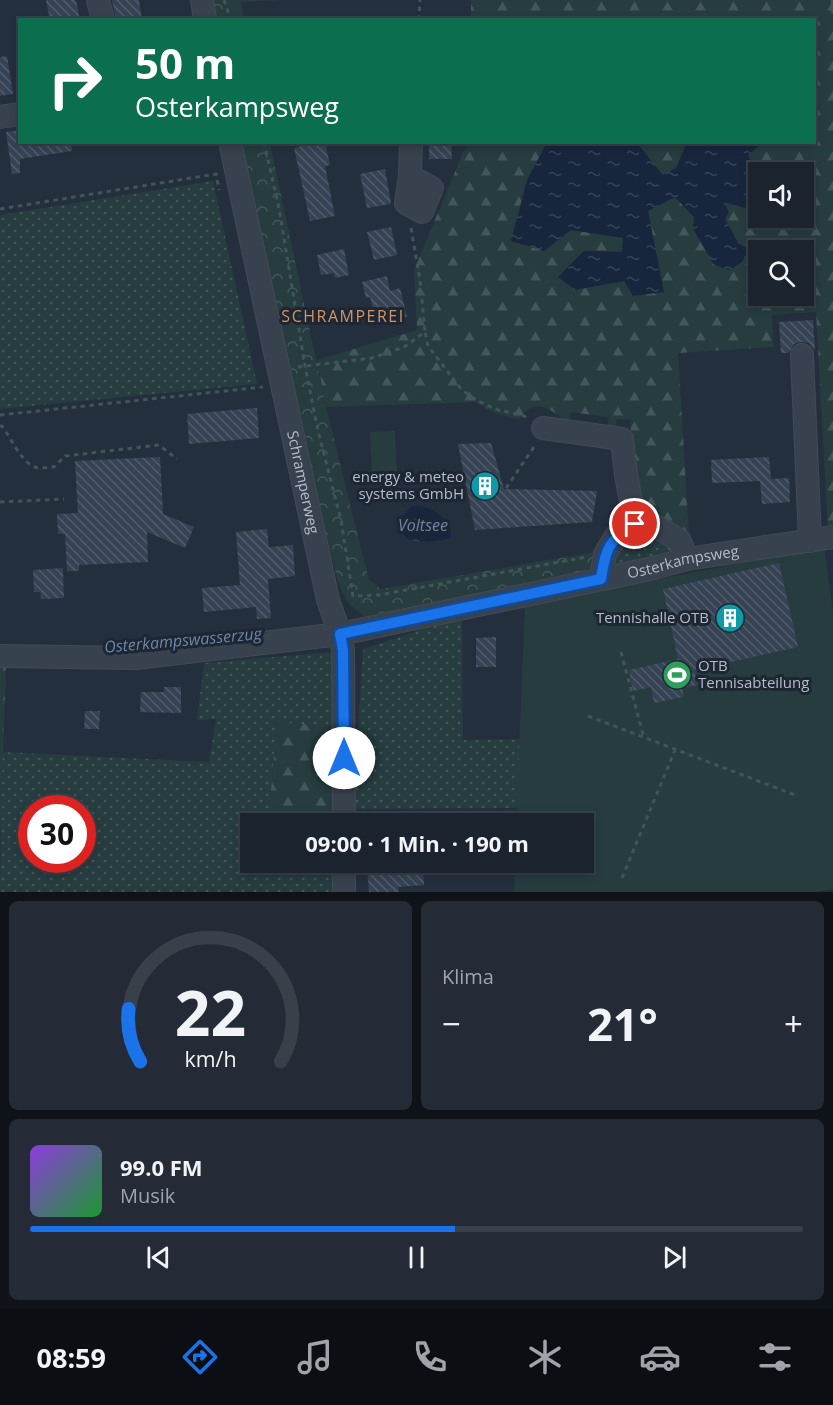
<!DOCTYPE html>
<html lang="de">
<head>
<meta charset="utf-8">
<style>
	body { margin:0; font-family:"Open Sans",sans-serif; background:#242b36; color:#f1f3f6; height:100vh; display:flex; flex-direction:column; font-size:22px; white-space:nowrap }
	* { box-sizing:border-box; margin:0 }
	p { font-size:20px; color:#a0a4aa }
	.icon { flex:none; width:33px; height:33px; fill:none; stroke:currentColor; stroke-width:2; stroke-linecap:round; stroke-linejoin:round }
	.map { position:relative; height:892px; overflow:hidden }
	.drawer { display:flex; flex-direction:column; gap:9px; padding:9px; background:#0f1319; flex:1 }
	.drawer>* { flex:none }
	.top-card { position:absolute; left:18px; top:18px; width:798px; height:126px; border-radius:0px; box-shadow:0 3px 9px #0003,0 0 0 2px #39404a; background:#0b6e4f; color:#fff; overflow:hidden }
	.buttons { position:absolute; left:748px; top:162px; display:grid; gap:12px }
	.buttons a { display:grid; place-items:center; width:66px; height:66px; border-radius:0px; background:#1b232e; box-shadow:0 3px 9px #0003,0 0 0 2px #39404a; font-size:30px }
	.speed { position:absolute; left:18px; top:795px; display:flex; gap:12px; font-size:30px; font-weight:700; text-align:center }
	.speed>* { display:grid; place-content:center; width:78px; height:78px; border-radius:50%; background:#1b232e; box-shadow:0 3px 9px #0003,0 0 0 2px #39404a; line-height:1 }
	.speed .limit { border:9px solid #d22; background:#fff; color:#111 }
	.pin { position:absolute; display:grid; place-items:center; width:51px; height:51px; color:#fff; margin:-26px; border:3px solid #fff; border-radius:50%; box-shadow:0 2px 6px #0007 }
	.me { position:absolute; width:66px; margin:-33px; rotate:0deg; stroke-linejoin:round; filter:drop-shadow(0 0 4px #0008) }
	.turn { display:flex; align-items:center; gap:21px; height:126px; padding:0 18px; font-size:27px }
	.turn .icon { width:78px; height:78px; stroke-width:2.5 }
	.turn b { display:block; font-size:42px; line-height:51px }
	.big { font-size:45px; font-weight:700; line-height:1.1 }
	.drawer .widget { flex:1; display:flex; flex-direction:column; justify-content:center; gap:9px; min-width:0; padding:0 21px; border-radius:9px; background:#242b36 }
	.drawer .dial { align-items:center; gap:0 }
	.dial svg { height:156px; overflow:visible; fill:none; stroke:#39404a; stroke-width:7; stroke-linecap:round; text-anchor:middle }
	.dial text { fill:#f1f3f6; stroke:none }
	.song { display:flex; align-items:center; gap:18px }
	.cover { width:72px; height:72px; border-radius:9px; background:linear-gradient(135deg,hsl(270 70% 55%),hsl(130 70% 35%)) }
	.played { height:6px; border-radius:3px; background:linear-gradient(90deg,#1a73e8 55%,#39404a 55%) }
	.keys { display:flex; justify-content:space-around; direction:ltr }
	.heat { display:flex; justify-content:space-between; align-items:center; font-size:33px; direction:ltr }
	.drawer .tiles { flex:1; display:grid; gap:9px; grid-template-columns:1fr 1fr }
	.widget:last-child { grid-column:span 2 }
	.trip { position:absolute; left:240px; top:813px; width:354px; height:60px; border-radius:0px; background:#1b232e; box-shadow:0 3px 9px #0003,0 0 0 2px #39404a; font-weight:700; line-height:60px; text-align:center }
	.menu { display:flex; height:96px; justify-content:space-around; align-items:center; background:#0b0e12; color:#a0a4aa }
	.menu .icon { width:42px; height:42px }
	.menu .active { color:#1a73e8 }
	.menu b { font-size:27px; color:#f1f3f6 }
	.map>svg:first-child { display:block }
	.grass { fill:url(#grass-dots); fill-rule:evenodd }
	.forest { fill:url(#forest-firs); fill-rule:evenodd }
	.park { fill:url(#park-crowns) }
	.garden { fill:#263c3f }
	.water { fill:url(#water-ripples) }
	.building { fill:url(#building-back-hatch) }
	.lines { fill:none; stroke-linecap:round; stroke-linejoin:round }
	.minor-casing { stroke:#414a57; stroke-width:24 }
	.path { stroke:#3f5557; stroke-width:3; stroke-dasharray:4.5 4.5; stroke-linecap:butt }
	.minor { stroke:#38414e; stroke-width:22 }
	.route-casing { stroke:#114b97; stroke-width:15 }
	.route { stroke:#1a73e8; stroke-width:10 }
	.labels { text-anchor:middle; stroke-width:6; stroke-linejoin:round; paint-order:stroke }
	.poi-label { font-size:15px; fill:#b4bcc9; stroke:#1d2633; text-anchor:end }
	.street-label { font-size:15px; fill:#b4bcc9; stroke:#1d2633 }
	.neighbourhood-label { font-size:16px; letter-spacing:1.5px; fill:#d59563; stroke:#1d2633 }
	.water-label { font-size:16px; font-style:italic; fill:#6d86a8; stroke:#1d2633 }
</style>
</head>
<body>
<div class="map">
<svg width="833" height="892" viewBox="0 0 833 892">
	<defs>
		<pattern id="grass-dots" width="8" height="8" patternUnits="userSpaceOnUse" patternTransform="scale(1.5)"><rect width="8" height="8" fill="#263c3f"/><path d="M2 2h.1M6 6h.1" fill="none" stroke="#435659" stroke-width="1.8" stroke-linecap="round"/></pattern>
		<pattern id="forest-firs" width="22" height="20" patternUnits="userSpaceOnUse" patternTransform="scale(1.5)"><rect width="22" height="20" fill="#263c3f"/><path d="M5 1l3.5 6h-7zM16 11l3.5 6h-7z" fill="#435659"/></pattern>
		<pattern id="park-crowns" width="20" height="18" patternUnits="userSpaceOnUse" patternTransform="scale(1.5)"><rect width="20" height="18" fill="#263c3f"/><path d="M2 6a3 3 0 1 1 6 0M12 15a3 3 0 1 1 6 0" fill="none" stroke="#435659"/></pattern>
		<pattern id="water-ripples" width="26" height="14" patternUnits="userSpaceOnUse" patternTransform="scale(1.5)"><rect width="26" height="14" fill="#17263c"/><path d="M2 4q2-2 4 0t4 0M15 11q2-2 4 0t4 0" fill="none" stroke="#364457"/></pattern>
		<pattern id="building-back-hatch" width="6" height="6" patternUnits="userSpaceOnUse" patternTransform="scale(1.5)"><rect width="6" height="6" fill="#364354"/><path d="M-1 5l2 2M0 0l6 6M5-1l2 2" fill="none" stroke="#515c6b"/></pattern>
	</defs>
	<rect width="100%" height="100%" fill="#242f3e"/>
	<g class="grass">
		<path d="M213,181l44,203 -257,25v-194z"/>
		<path d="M640,530l34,17 5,10 -68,13v-14z"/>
		<path d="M462,616l1,124 59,-1 -5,69 -164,1 10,-160z"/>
		<path d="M333,652l5,75 -61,-5 -9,101 -18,1v38l86,1 -1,29h-335l2,-140 207,10 7,-43 -19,1 7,-57zM32,808h50v52h-50z"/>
	</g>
	<g class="forest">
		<path d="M471,0h362v529l-5,1 -12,-218 -44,3 1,32 -95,6 12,199 -53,-35 -7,-97 -13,-1 -2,11 -8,-1 2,-12 -38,-5 -2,12c-16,-13 -34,-30 -50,-5l-22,-5 -22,-12 -149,5 -9,-47 100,-30 -3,-60 53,-127h84l-5,1 -2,107 27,-21 52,7 -1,15 -38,-1 -26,26 17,12 49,-8 24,-70 27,-14 19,20 44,26 -13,-24 4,-7 -6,-11 22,7 14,-12v22h45v-46h-45v6l-11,-23 14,-12 52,-1v-122l-343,-1zM759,250h45v46h-45z"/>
		<path d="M637,143h45l3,4 -9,21 -13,8z"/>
		<path d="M0,668h6l-6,180z"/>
		<path d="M277,722l61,5 -2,96 -68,1z"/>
	</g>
	<g class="park">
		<path d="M213,0h68l-40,2 3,18 -27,-1z"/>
		<path d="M241,143h29l56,264 43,173 12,9 220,-38 -2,23 -235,42 -16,-13 -10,-20 -50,-205z"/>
	</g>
	<g class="garden">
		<path d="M395,431l2,45 -25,2 -2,-46z"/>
		<path d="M824,547l9,64v278l-19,3h-300l1,-29 69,-1v-38l-68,-1 9,-218z"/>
	</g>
	<g class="water">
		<path d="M551,142l86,1 26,32 13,-7 9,-21 -3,-4h80l-14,12 11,23v18l-14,12 -22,-6 6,10 -4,7 13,24 12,7 -8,12 -12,8 -16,-5 -21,-36 1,-12 -19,-20 -27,14 16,81 -31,4 -9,-15 -49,9 -17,-13 26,-26 38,1 1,-14 -52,-8 -27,21 -33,-10 16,-61 19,-36z"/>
		<path d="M413,506c5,0 10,0 15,2 11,4 28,18 22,30 -11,3 -28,6 -39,2 -17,-6 -11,-26 2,-34z"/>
	</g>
	<g class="building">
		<path d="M46,0h30l4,20h-30z"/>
		<path d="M112,0h27l3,20h-26z"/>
		<path d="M7,56l6,38 -13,2v-39z"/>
		<path d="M20,130v12h51l1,9 -52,8v14l-8,1 -6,-42z"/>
		<path d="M318,142h7l5,23 -5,1 10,50 -25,5 -16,-73z"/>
		<path d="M429,142h22l1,17h-23z"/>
		<path d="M385,169l6,35 -24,4 -7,-34z"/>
		<path d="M391,227l6,28 -23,5 -7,-28z"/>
		<path d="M344,249l5,26 -14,3 -1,-5 -13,2 -4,-20z"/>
		<path d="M387,276l3,15 10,-3 7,29 -30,7 -7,-27 -4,1 -4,-16z"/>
		<path d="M813,320l2,31 -6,-8 -8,-1 -7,2 -5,9h-8l-2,-31z"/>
		<path d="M257,408l2,30 -70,6 -2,-30z"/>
		<path d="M491,443l13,46 93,2 -5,31 -117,8 -17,-86z"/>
		<path d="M160,457l3,57 31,13 -9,21 -38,-16 1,30 -69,3v6h-12l-2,-37h-7l-1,-20 21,-1 -3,-52z"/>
		<path d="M769,457l2,22 18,-1 1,24 -28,2 -2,-23 -48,2 -1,-23z"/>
		<path d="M267,529l2,18 24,-2 2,31 -27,3 3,39 -14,1 -1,-12 -52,5 -2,-24 38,-3 -4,-53z"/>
		<path d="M779,563l19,84 -103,23 3,15 -16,3 2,9 -30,6 -3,-16 -18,4 -4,-21 49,-11 -15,-70z"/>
		<path d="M63,568l1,30 -23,1 -1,-7h-6l-1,-22z"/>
		<path d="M496,637v30h-20v-29z"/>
		<path d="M164,687h17v26l-41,-1 1,-20h23z"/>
		<path d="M85,711h15l-1,18h-15z"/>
		<path d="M423,866l1,19 -26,2 1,5h-30l-2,-23z"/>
	</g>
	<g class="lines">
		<g class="minor-casing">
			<g id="minor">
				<path d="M98,0l5,20"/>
				<path d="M202,0l3,20"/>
				<path d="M0,117l20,-3"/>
				<path id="s1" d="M230,142l81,378 17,80 12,34 3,16 1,174"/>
				<path d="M410,176l22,12 -10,24 -16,-9 4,-27 1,-34"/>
				<path d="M802,355l8,186"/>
				<path d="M543,428l79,11 4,36 9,49"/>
				<path d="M601,579l4,-25 11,-18 19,-12 22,3 23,14 7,18"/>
				<path id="s2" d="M0,656l136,2 204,-24 310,-65 37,-10 146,-22"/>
				<path d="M344,862v30"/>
			</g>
		</g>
		<g class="path">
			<path d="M224,0l7,20"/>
			<path d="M832,0l1,14"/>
			<path d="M419,20l1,-20"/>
			<path d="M264,142l15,66 26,158 13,65 23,89 12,76 26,-1 208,-38"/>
			<path d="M0,209l216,-35 3,16"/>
			<path d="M411,228l9,52 5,51"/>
			<path d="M298,367l74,-9 32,-11 21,-15 3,14 34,44 16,11 20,9 24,5 7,4"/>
			<path d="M0,415l263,-28"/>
			<path d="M0,426h2c9,12 20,37 33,41 6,2 13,0 19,0l11,-11 94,-11 18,14"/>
			<path d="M506,488l30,-44"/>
			<path d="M0,502l64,-3"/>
			<path d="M621,652l23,86"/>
			<path d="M588,716l207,79"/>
			<path d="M622,878l53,-128"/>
		</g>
		<use href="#minor" class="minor"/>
	</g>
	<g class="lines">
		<g class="route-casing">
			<path id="route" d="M344,758l-1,-108 -3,-16 261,-55c5,-31 7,-38 34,-55"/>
		</g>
		<use href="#route" class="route"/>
	</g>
	<defs>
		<g id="building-disc" transform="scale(1.5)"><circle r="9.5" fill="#0f9aa8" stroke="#1d2633"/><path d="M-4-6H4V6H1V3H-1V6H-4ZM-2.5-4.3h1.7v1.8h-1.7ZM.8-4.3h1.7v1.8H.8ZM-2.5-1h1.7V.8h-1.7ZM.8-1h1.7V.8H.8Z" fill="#fff"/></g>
		<g id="stadium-disc" transform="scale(1.5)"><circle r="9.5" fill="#2e9e5b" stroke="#1d2633"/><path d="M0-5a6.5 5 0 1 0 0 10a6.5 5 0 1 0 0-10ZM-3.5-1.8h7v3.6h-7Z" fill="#fff"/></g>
	</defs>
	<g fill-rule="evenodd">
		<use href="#building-disc" x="485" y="486"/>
		<use href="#building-disc" x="730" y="618"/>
		<use href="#stadium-disc" x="677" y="675"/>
	</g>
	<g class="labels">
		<g class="poi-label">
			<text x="464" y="482">energy &amp; meteo<tspan x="464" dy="17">systems GmbH</tspan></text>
			<text x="709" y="623">Tennishalle OTB</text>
			<text x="698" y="671" text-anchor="start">OTB<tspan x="698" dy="17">Tennisabteilung</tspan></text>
		</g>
		<g class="street-label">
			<text dy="5" stroke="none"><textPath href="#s1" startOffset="348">Schramperweg</textPath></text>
			<text dy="5" stroke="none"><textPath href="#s2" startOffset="692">Osterkampsweg</textPath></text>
		</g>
		<g class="neighbourhood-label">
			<text x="343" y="322">SCHRAMPEREI</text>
		</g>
		<g class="water-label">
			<text x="423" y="531">Voltsee</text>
			<text transform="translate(183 640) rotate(-5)" y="6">Osterkampswasserzug</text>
		</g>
	</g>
</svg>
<div class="buttons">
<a><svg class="icon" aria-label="sound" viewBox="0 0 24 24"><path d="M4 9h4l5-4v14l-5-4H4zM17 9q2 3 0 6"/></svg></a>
<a><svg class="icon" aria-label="search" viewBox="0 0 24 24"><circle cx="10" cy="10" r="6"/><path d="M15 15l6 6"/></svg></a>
</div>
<div class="speed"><div class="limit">30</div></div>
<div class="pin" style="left:635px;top:524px;background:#d93025"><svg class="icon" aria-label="arrive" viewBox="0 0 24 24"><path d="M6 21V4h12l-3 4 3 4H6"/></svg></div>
<svg class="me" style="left:344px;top:758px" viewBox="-20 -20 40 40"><circle r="19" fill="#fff"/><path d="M0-13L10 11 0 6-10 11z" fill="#1a73e8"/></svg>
<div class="trip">09:00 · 1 Min. · 190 m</div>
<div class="top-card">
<div class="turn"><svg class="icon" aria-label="right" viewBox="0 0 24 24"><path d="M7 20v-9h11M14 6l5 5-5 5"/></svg><div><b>50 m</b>Osterkampsweg</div></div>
</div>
</div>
<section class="drawer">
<div class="tiles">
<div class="widget dial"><svg viewBox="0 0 100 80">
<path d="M14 69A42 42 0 1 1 86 69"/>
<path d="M14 69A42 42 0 0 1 8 42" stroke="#1a73e8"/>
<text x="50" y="56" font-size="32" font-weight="700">22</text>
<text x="50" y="72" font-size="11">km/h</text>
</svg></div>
<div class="widget"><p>Klima</p>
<div class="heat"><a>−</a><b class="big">21°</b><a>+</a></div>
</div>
<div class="widget">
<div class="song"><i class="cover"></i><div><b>99.0 FM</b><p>Musik</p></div></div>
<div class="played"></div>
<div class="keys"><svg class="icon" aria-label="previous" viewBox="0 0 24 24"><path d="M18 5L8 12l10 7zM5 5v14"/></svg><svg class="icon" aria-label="pause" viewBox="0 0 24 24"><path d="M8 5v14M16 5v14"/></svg><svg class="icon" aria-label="next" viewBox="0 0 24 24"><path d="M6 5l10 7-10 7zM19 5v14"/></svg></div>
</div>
</div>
</section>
<nav class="menu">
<b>08:59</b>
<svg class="icon active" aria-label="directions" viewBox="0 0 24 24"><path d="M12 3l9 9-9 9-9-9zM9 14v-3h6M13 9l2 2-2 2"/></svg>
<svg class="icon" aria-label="music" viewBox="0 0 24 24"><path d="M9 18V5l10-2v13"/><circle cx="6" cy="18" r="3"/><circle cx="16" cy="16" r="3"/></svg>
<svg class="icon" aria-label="phone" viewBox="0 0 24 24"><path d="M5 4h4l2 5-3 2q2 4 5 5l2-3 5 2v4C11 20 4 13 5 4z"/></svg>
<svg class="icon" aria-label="climate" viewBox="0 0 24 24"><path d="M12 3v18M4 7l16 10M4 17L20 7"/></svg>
<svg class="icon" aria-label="car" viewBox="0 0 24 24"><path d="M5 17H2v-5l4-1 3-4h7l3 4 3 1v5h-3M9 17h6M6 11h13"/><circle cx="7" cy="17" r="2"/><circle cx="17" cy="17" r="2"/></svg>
<svg class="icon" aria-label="filters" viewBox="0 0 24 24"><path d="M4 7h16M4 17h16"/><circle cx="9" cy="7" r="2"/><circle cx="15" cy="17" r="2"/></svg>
</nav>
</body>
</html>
